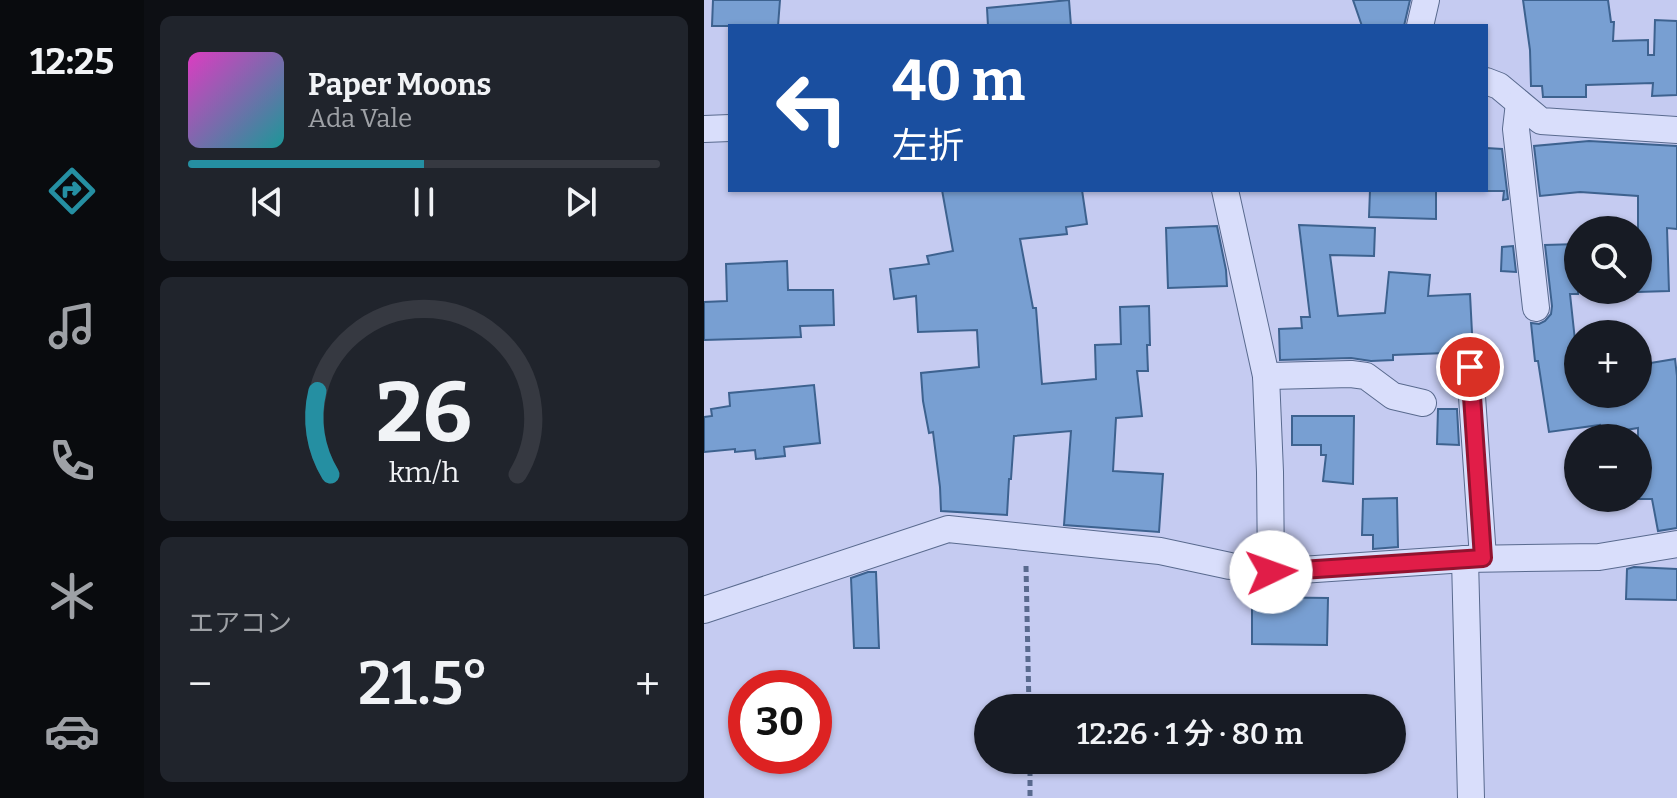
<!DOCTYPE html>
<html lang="ja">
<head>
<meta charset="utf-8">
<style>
	body { margin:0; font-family:Bitter,"Noto Sans JP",serif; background:#20242c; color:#f1f3f6; height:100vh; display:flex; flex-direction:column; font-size:30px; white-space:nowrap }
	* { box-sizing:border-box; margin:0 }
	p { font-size:26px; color:#9ea1a6 }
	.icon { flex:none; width:44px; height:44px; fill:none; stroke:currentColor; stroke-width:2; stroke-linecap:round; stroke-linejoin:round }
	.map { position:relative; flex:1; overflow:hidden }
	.details { display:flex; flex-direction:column; gap:16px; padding:16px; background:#0d0f14; width:560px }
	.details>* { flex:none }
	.hud { position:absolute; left:24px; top:24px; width:760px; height:168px; border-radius:0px; box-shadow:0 2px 6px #0004; background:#1a4fa0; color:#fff; overflow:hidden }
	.controls { position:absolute; left:860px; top:216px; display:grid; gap:16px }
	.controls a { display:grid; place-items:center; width:88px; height:88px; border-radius:50%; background:#171b24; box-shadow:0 2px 6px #0004; font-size:40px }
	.speed { position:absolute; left:24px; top:670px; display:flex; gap:16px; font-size:40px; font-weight:700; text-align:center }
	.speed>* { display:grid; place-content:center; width:104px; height:104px; border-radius:50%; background:#171b24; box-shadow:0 2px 6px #0004; line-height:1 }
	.speed .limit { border:12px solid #d22; background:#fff; color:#111 }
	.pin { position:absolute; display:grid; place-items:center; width:68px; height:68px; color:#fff; margin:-34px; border:4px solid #fff; border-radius:50%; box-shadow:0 2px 8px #0007 }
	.me { position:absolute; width:88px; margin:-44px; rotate:87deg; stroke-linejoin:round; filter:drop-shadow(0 0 6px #0008) }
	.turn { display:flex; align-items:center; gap:28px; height:168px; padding:0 32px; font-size:36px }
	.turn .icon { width:104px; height:104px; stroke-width:2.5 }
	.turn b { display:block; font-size:56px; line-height:68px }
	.big { font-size:60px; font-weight:600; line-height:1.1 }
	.details .tile { flex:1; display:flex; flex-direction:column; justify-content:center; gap:12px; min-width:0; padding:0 28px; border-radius:12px; background:#20242c }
	.details .dial { align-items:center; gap:0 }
	.dial svg { height:208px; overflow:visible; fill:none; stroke:#363941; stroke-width:7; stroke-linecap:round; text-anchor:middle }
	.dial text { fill:#f1f3f6; stroke:none }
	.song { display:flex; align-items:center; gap:24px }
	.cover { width:96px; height:96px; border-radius:12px; background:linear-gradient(135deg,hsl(310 70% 55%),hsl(180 70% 35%)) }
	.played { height:8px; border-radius:4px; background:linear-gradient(90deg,#258fa2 50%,#363941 50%) }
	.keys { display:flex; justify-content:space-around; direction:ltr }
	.heat { display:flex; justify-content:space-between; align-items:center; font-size:44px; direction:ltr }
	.trip { position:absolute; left:270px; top:694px; width:432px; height:80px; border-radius:40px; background:#171b24; box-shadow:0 2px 6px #0004; font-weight:600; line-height:80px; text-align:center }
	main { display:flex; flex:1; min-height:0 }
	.menu { display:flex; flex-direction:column; width:144px; justify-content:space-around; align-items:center; background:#090b0e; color:#9ea1a6 }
	.menu .icon { width:56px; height:56px }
	.menu .current { color:#258fa2 }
	.menu b { font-size:36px; color:#f1f3f6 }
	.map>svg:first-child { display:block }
	.building { fill:#789fd2; stroke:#3d628f; stroke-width:2 }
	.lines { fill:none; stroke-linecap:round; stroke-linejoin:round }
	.minor-casing { stroke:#596a8e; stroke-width:28 }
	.path { stroke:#596a8e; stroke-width:5; stroke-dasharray:6 4; stroke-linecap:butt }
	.minor { stroke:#d9defb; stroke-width:26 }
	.route-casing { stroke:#92132f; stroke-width:20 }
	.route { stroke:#e11d48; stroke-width:14 }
</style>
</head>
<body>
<main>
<nav class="menu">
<b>12:25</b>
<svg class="icon current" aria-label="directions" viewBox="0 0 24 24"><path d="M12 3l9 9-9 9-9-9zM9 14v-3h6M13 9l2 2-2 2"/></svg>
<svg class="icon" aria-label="music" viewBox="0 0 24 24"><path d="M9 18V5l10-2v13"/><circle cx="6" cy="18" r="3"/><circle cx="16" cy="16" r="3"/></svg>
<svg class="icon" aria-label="phone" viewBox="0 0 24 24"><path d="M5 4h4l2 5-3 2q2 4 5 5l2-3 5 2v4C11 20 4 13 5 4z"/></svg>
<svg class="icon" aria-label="climate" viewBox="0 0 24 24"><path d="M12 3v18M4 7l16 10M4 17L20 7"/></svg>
<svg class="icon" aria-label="car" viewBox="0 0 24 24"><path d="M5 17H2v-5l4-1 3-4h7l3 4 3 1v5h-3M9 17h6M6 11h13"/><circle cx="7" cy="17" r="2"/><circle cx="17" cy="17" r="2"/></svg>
</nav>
<section class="details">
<div class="tile">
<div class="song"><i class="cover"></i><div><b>Paper Moons</b><p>Ada Vale</p></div></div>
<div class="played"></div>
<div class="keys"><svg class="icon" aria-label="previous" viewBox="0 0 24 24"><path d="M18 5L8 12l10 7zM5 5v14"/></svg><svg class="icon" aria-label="pause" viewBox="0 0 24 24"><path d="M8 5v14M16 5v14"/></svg><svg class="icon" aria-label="next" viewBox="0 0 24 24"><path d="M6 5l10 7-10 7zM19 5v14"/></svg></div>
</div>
<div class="tile dial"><svg viewBox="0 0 100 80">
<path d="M14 69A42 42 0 1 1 86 69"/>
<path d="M14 69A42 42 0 0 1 9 37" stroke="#258fa2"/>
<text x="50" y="56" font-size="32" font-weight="700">26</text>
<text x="50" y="72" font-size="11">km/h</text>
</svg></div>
<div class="tile"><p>エアコン</p>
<div class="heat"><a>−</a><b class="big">21.5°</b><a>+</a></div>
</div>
</section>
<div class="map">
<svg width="973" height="798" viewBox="0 0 973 798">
	<rect width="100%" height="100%" fill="#c5cbf1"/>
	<g class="building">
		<path d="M9,0h67l-2,26h-66z"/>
		<path d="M365,0l2,26h-83l-1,-18z"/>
		<path d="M649,0h57l-6,26h-42z"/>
		<path d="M819,0h85l3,22h3l-1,19 35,-1v15h6l1,-35 22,1v74l-25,1 1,-13 -67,2v12h-43l-1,-11h-11l-1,-36z"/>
		<path d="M885,141l88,5v83l-10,-1 2,63 -31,1v-96l-58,-4 -40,4 -6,-50z"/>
		<path d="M782,148l16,1 6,50 -5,1 1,-9h-18z"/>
		<path d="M238,190h140l5,34 -21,3 1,7 -47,5 13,69h3l6,76 54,-5 -1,-34 26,-1 -1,-37 29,-1 1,39h-3l1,26h-11l5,45 -26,2 -3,53 50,3 -4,58 -95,-7 7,-94 -57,5 -3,43h-2l-2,36 -66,-4 -1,-24 -7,-55 -4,1 -6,-32 -2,-28 58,-6 -2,-37 -59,2 -2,-36 -22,3 -4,-30 39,-5 -2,-8 26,-5z"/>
		<path d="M666,190h66v29l-67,-2z"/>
		<path d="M595,225l76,3 -1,28 -44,-1 8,61 47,-3 4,-41 41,3 -2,21 42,-2 3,58 -80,3v5l-22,1 -20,-3 -71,2 -1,-31 23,-1 -1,-11h9z"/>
		<path d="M513,226l9,44 1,16 -59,2 -2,-60z"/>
		<path d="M874,244v50h-8l8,74v26h60v-29l37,-6 2,17v152l-19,3 -6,-32h-14v-71l-37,6 -1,-9 -51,7 -11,-71h-3l-4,-38 8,1 6,-3 6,-7 1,-8 -7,-61z"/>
		<path d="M809,246l3,26 -15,-1 1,-24z"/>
		<path d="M83,261l1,29h45l1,35 -34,1 1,11 -97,3v-38l23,-1 -1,-37z"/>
		<path d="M110,385l6,58 -36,4 1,9 -29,3 -1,-9 -20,2v-3l-31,3v-35l8,-1 -1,-7 19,-3 -1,-13z"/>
		<path d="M734,409h19l2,36 -22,-1z"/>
		<path d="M588,416h62l-1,68 -30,-3 3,-26h-5v-10h-29z"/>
		<path d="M693,498l1,49 -25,2v-14h-11l1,-36z"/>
		<path d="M930,567l43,2v31l-51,-1 1,-30z"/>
		<path d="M164,572h8l3,76h-25l-3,-70z"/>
		<path d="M548,597l76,1 -1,47 -75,-1z"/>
	</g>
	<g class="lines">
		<g class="minor-casing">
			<g id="minor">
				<path d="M716,26l6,-26"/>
				<path d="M782,81l13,5 42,35 136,9"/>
				<path d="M815,103l-3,26 20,179"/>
				<path d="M0,129l26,-1"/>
				<path d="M521,190l41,186 4,96 1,100"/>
				<path d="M766,367l13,191"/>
				<path d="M562,376l85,-2 15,2 27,20 30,7"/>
				<path d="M761,559l6,239"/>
				<path d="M0,610l244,-81 212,22 70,15 41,6 194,-13 134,-2 78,-13"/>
			</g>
		</g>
		<g class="path">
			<path d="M322,566l3,142"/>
			<path d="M326,760v38"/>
		</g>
		<use href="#minor" class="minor"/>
	</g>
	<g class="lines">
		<g class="route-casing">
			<path id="route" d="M567,572l212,-14 -13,-191"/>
		</g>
		<use href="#route" class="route"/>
	</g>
</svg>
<div class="controls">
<a><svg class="icon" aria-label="search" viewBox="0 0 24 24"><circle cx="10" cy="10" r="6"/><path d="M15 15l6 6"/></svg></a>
<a>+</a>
<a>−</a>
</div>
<div class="speed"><div class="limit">30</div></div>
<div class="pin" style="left:766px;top:367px;background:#d93025"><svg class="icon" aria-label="arrive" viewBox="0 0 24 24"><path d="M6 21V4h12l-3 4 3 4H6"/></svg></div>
<svg class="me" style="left:567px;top:572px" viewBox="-20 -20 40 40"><circle r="19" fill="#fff"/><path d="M0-13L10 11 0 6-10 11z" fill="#e11d48"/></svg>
<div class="trip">12:26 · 1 分 · 80 m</div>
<div class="hud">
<div class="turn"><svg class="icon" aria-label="left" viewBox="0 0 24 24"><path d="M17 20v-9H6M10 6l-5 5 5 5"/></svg><div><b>40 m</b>左折</div></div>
</div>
</div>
</main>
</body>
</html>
